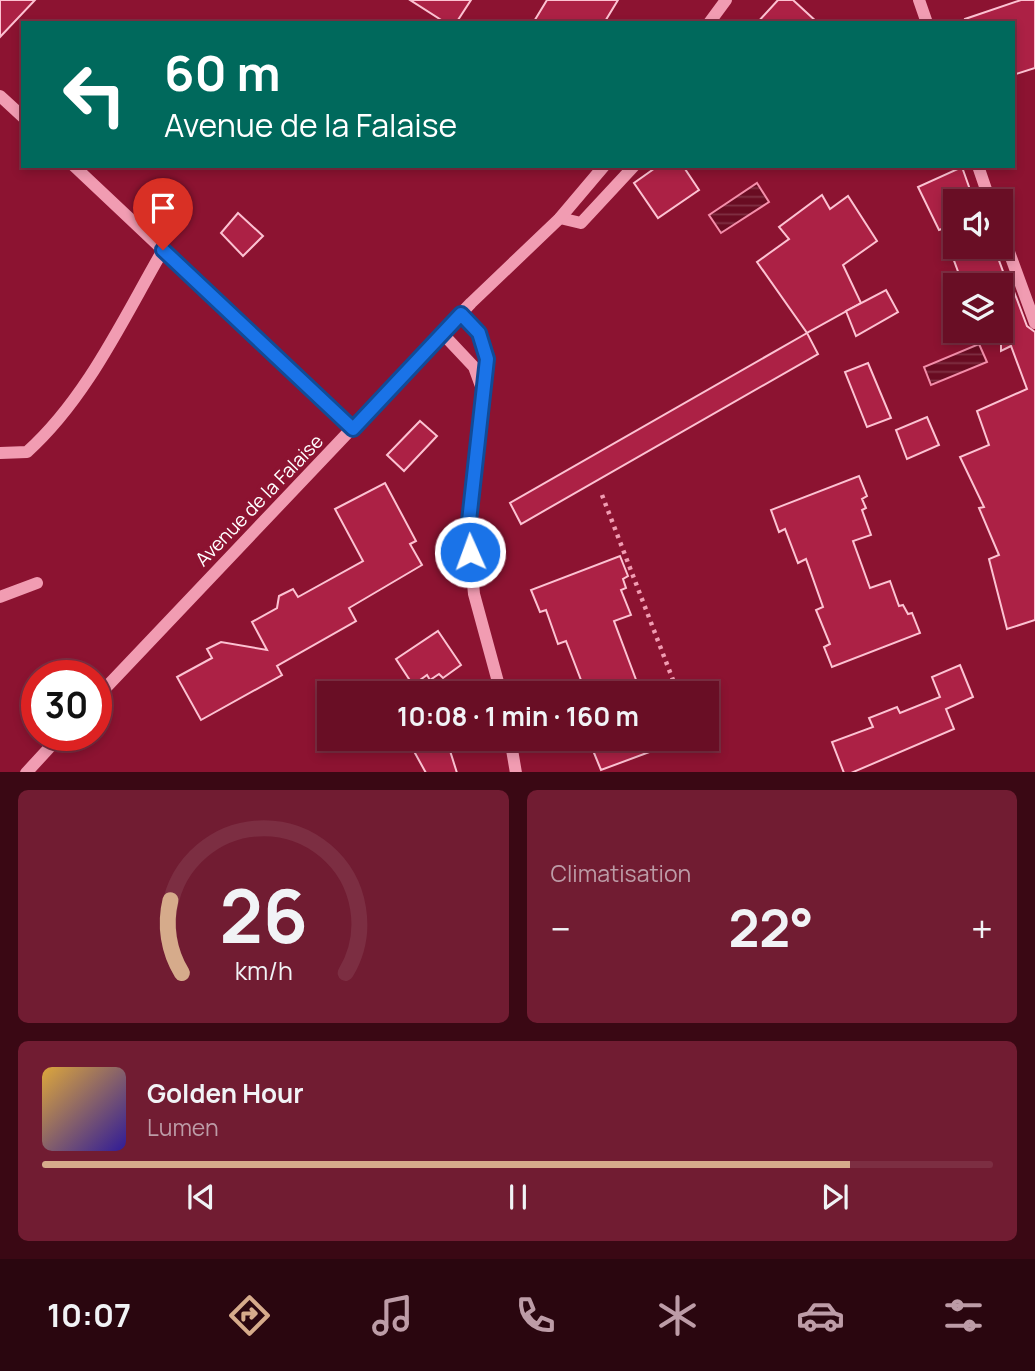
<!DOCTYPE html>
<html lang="fr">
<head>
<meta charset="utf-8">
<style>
	body { margin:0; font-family:Manrope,sans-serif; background:#711c32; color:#f1f3f6; height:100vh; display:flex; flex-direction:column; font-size:26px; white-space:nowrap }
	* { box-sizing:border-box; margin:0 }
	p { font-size:23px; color:#bd9ca7 }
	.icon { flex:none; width:38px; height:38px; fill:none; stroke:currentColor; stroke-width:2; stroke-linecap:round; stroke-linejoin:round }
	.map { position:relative; height:772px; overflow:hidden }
	.details { display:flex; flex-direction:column; gap:18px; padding:18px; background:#3a0814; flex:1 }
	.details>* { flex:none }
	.hud { position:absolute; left:21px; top:21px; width:994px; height:147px; border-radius:0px; box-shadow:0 4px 10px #0003,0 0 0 2px #7c2e42; background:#00695c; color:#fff; overflow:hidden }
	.controls { position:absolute; left:943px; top:189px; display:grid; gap:14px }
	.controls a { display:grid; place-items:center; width:70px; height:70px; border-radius:0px; background:#690e25; box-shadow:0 4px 10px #0003,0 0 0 2px #7c2e42; font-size:35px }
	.speed { position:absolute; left:21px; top:660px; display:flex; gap:14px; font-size:35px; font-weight:700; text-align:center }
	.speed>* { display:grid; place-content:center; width:91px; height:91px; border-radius:50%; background:#690e25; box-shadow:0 4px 10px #0003,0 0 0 2px #7c2e42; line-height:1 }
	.speed .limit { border:10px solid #d22; background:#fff; color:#111 }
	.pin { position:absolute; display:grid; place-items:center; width:60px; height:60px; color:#fff; margin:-72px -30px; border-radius:50% 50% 50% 0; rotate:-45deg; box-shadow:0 0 7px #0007 }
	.pin .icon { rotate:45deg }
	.me { position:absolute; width:77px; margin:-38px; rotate:358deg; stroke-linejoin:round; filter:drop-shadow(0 0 5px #0008) }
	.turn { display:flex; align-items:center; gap:24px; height:147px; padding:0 28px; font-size:32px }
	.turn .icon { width:91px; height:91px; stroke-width:2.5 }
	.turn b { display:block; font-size:49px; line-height:60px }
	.big { font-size:52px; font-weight:700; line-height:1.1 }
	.details .widget { flex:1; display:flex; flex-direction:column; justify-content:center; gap:10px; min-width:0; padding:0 24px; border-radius:10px; background:#711c32 }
	.details .dial { align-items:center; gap:0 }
	.dial svg { height:182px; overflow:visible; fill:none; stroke:#7c2e42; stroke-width:7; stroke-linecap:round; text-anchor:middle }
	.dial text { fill:#f1f3f6; stroke:none }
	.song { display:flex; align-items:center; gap:21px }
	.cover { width:84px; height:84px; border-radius:10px; background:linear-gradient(135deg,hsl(40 70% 55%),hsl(250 70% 35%)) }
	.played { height:7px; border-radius:4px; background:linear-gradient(90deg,#d6ab8b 85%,#7c2e42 85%) }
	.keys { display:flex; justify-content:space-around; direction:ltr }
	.heat { display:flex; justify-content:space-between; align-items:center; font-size:38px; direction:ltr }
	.details .tiles { flex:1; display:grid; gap:18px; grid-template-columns:1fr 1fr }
	.widget:last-child { grid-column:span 2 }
	.trip { position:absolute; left:317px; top:681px; width:402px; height:70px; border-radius:0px; background:#690e25; box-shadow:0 4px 10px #0003,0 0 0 2px #7c2e42; font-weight:700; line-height:70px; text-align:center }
	.menu { display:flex; height:112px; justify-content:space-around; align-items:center; background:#2a060f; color:#bd9ca7 }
	.menu .icon { width:49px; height:49px }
	.menu .selected { color:#d6ab8b }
	.menu b { font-size:32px; color:#f1f3f6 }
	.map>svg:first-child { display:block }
	.water { fill:url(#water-rules); stroke:#f48eaa; stroke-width:2 }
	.building { fill:#ac2145; stroke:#fcc2d2; stroke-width:2 }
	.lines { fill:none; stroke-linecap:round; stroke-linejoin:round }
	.path { stroke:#f19cb2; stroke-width:4.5; stroke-dasharray:3.5 5; stroke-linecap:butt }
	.minor { stroke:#f19cb2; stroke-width:12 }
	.route-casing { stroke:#114b97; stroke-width:18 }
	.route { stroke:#1a73e8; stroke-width:12 }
	.labels { text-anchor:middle; stroke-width:7; stroke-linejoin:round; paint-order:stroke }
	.street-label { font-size:19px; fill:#fff; stroke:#8c1331 }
</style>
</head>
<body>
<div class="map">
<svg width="1035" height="773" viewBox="0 0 1035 773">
	<defs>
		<pattern id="water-rules" width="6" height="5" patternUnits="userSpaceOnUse" patternTransform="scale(1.75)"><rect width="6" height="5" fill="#690c22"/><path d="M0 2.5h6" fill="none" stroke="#803043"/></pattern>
	</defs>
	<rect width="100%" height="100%" fill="#8c1331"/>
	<g class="water">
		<path d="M757,183l12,19 -48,31 -12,-18z"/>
		<path d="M979,344l8,18 -56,23 -7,-18z"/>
	</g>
	<g class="building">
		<path d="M0,0h35l-35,37z"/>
		<path d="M410,0h61l-15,23h-10z"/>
		<path d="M547,0h71l-14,23h-71z"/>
		<path d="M778,0h15l25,23h-61z"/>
		<path d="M1021,0h14v68l-22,7v-52h-47l-1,-4z"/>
		<path d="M658,166h25l16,24 -41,28 -24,-35z"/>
		<path d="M962,167l12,34h-18v23l-17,6 -21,-43z"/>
		<path d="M822,195l8,14 18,-13 29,45 -34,24 18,38 -54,30 11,21 -297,170 -11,-21 297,-170 -50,-71 32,-23 -10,-12z"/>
		<path d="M238,213l25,23 -20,20 -22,-23z"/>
		<path d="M949,247h45l14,38h-45z"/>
		<path d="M1013,289l14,37 8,6v288l-28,9 -18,-70 10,-4 -20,-47 5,-1 -24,-50 29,-12 -12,-34 50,-22 -16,-43 -10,5v-55z"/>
		<path d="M886,290l12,22 -42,24 -10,-25z"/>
		<path d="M868,363l23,55 -24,9 -22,-55z"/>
		<path d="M927,417l12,28 -32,14 -11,-29z"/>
		<path d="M420,421l17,15 -33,35 -17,-16z"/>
		<path d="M859,476l8,20 -5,3 4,9 -4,2 9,25 -18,6 17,47 20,-7 9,25 4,-1 5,9 4,-1 8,20 -88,34 -8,-20 6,-3 -14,-34 7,-3 -17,-48 -8,4 -13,-34 -6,3 -8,-22z"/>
		<path d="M385,483l31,58 -6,3 12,21 -73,43 7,13 -79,45 5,9 -81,45 -24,-43 35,-19 -5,-9 14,-7 46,8 -15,-28 25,-14 2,-12 14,-7 5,8 65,-36 -28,-52z"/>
		<path d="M620,556l8,20 -5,3 3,9 -5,2 10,25 -17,6 27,72h-55l-20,-52 -8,3 -12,-34 -6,2 -9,-22z"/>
		<path d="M438,631l23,34 -18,13 -4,-4 -9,6 -3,-5 -14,10 -17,-26z"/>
		<path d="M960,665l13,32 -27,12 8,20 -103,44h-7l-12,-31 41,-15 -4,-9 28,-11 3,6 40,-16 -8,-20z"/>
		<path d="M425,738h21l11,35h-31l-16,-29z"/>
		<path d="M595,738h84v3l-78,29 -9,-22 6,-2z"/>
	</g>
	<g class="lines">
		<path class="path" d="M602,495l76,198"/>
		<g class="minor">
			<path d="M919,0l8,23"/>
			<path d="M709,23l17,-23"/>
			<path d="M0,96l23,21"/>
			<path d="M74,166l279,263"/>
			<path d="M978,166l12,35"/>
			<path d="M560,218l21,5 53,-57"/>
			<path d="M1001,230l34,93"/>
			<path d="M461,314l18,19 8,26 -19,171 6,64 27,99"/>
			<path d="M442,333l32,34 8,22"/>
			<path d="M0,453l27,-1c60,-54 96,-133 136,-202"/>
			<path d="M0,597l37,-14"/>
			<path d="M96,698l375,-395 89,-85 44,-52"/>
			<path d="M510,738l6,35"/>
			<path d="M26,773l35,-38"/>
		</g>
	</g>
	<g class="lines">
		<g class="route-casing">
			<path id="route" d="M163,250l190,179 108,-115 18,19 8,26 -19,171 2,22"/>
		</g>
		<use href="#route" class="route"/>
	</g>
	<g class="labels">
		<g class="street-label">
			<text transform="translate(259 500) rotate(-46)" y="7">Avenue de la Falaise</text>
		</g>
	</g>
</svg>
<div class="controls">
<a><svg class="icon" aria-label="sound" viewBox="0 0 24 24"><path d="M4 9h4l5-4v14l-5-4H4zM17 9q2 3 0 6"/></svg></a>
<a><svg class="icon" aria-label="layers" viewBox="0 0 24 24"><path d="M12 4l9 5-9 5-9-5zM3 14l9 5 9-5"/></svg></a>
</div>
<div class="speed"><div class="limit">30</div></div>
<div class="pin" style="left:163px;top:250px;background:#d93025"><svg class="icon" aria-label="arrive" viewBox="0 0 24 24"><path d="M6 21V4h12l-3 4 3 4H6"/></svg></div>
<svg class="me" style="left:470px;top:552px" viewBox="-20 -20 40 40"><circle r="17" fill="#1a73e8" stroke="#fff" stroke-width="3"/><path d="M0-11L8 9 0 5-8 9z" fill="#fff"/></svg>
<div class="trip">10:08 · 1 min · 160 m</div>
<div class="hud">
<div class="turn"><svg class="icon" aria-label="left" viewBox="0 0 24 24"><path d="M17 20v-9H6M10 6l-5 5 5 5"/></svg><div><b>60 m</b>Avenue de la Falaise</div></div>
</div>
</div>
<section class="details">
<div class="tiles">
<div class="widget dial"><svg viewBox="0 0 100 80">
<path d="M14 69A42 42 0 1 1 86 69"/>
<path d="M14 69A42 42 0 0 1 9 37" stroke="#d6ab8b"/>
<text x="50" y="56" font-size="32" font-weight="700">26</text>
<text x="50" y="72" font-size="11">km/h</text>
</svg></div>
<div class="widget"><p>Climatisation</p>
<div class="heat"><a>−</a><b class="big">22°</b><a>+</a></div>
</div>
<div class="widget">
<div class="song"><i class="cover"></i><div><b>Golden Hour</b><p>Lumen</p></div></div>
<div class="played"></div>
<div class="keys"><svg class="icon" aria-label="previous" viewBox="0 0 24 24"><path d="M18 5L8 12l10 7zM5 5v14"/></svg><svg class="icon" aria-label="pause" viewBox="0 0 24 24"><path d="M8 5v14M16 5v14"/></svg><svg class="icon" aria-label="next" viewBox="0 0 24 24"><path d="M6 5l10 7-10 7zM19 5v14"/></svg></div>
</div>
</div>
</section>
<nav class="menu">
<b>10:07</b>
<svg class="icon selected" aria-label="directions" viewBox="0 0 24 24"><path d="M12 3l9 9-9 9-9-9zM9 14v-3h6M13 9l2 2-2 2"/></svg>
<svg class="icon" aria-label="music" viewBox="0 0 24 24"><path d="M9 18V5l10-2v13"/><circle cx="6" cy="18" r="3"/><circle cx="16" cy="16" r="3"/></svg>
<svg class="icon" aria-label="phone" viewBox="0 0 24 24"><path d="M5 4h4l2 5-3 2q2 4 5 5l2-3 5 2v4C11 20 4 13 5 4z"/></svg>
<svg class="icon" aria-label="climate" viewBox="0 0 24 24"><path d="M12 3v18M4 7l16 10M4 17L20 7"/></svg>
<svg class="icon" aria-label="car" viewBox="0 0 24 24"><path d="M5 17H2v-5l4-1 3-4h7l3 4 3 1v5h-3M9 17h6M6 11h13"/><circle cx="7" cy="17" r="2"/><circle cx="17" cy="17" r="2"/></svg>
<svg class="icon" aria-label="filters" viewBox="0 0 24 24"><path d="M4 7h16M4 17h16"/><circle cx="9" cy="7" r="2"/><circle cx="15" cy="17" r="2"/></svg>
</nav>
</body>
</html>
